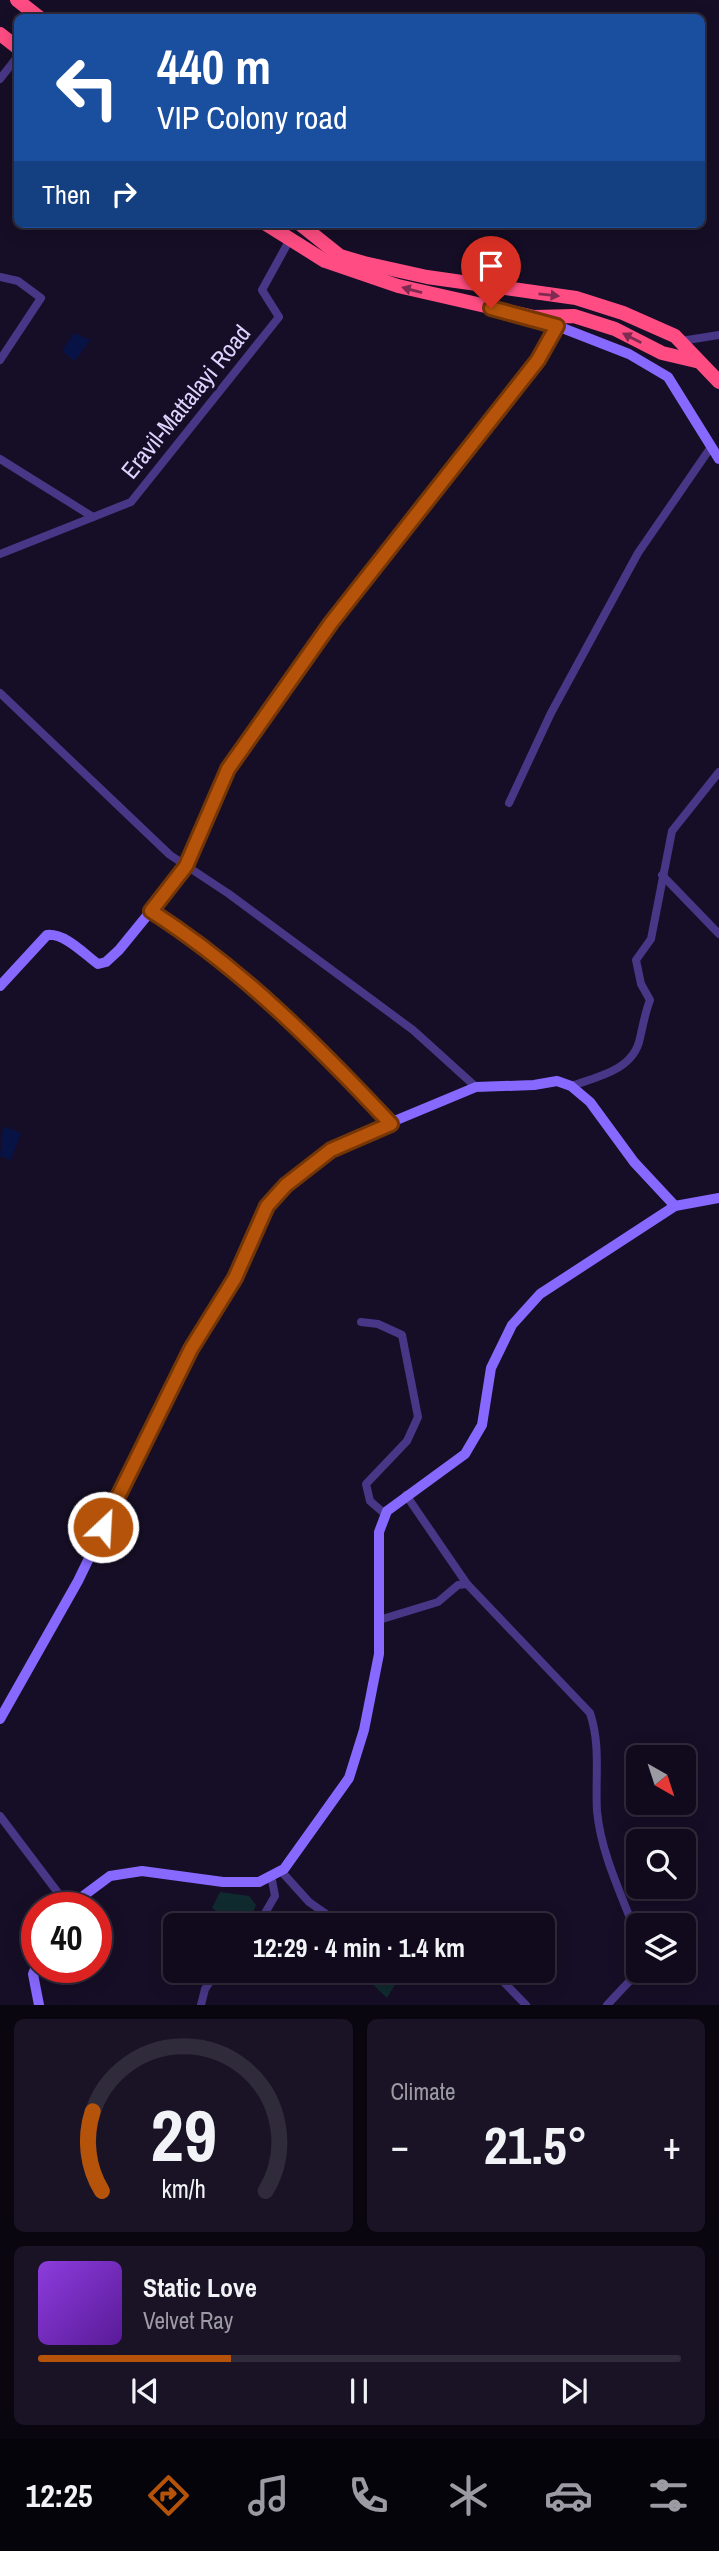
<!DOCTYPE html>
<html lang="en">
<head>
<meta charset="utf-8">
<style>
	body { margin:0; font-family:"Archivo Narrow",sans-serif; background:#191325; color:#f1f3f6; height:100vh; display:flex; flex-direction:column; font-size:26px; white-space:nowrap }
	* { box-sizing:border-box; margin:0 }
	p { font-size:23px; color:#9c9aa3 }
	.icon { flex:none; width:38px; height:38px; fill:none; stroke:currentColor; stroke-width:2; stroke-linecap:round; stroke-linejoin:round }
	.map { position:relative; height:2005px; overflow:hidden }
	.details { display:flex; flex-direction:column; gap:14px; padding:14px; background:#09060f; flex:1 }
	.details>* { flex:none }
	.guide { position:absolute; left:14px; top:14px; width:691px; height:214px; border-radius:10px; box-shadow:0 4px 18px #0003,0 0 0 2px #302b3b; background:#1a4fa0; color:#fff; overflow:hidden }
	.needle { width:46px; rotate:141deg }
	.buttons { position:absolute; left:626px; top:1745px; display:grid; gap:14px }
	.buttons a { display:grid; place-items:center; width:70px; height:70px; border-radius:10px; background:#100a1c; box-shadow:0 4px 18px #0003,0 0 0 2px #302b3b; font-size:35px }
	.speed { position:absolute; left:21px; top:1892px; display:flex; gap:14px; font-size:35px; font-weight:700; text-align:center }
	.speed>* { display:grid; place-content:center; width:91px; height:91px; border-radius:50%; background:#100a1c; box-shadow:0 4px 18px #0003,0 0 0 2px #302b3b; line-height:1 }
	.speed .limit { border:10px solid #d22; background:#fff; color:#111 }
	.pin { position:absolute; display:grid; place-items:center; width:60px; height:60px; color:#fff; margin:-72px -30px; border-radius:50% 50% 50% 0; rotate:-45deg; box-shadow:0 0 7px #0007 }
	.pin .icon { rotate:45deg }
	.me { position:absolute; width:77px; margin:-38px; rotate:25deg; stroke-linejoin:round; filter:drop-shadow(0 0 5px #0008) }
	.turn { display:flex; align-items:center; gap:24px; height:147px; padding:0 28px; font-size:32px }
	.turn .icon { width:91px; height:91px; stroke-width:2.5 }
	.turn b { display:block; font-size:49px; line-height:60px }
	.then { display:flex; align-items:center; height:66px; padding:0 28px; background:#0003; gap:14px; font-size:26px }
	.big { font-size:52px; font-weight:700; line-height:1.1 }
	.details .tile { flex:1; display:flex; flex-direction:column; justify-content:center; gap:10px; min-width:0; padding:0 24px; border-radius:10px; background:#191325 }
	.details .dial { align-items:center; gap:0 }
	.dial svg { height:182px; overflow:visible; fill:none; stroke:#302b3b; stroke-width:7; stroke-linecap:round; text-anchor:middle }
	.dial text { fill:#f1f3f6; stroke:none }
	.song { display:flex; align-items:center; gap:21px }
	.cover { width:84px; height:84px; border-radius:10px; background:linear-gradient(135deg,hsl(270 70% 55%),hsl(270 70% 35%)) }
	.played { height:7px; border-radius:4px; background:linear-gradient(90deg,#b45309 30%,#302b3b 30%) }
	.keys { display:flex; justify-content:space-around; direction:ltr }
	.heat { display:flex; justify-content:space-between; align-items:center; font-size:38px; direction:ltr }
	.details .tiles { flex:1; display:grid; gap:14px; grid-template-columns:1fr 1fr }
	.tile:last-child { grid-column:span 2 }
	.trip { position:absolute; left:163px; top:1913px; width:392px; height:70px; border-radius:10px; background:#100a1c; box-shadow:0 4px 18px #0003,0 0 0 2px #302b3b; font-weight:700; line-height:70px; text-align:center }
	.tabs { display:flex; height:112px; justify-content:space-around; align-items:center; background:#06040b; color:#9c9aa3 }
	.tabs .icon { width:49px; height:49px }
	.tabs .active { color:#b45309 }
	.tabs b { font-size:32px; color:#f1f3f6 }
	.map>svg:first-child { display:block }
	.green { fill:#102b30 }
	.water { fill:#081345 }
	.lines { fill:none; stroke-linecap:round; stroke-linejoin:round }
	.street { stroke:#483787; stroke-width:8 }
	.secondary { stroke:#8869ff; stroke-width:10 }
	.highway { stroke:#ff4d83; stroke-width:14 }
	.oneway { fill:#7f2a50 }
	.route-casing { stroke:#753606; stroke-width:18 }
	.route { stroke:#b45309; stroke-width:12 }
	.labels { text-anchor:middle; stroke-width:7; stroke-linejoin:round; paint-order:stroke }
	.street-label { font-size:24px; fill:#dfd2ff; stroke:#160e26 }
</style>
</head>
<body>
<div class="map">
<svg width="719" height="2005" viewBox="0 0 719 2005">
	<rect width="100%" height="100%" fill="#160e26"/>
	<g class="green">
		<path d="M220,1892l29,4 7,9 -8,20h-13l-23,-17z"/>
		<path d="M359,1971h44l-16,27z"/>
	</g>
	<g class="water">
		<path d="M74,333l16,7 -15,21 -13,-10z"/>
		<path d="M3,1126l18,7 -10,27 -11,-4z"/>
	</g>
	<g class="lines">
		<g class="street">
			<path d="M0,79l18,-23"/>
			<path d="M0,277l18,4 23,17 -41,62"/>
			<path d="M681,341l38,-6"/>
			<path d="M0,459l93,58"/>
			<path d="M0,554l131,-52 148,-185 -17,-27 27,-49"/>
			<path d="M0,693l170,162 59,39 184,136 63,57"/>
			<path d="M509,803l42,-90 87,-160 73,-106"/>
			<path d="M662,875l57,59"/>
			<path d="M151,911c91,58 167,134 240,213"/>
			<path d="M571,1086c26,-9 63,-16 69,-48 3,-13 5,-25 10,-38l-9,-16 -5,-24 15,-21 21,-108 47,-59"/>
			<path d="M361,1322l17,2 24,11 16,82 -11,24 -41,43 4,17 15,13"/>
			<path d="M406,1495l61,89"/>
			<path d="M379,1620l59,-18 20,-17 9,-1 123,129c11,33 5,64 7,98 4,44 27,89 42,130"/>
			<path d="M0,1816l68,90"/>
			<path d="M281,1871l28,31 33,23"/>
			<path d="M258,1925l17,-29 -4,-21"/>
			<path d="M488,1970l8,4 30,31"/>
			<path d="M201,2005l4,-16 13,-19"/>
			<path d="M607,2005l33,-35"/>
		</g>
		<g class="secondary">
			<path d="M552,324l77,30 39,23 51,82"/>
			<path d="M0,986l47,-51c18,-2 37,19 51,29l8,-2 13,-12 62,-76 47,-105 103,-146 207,-263 19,-35"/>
			<path d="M0,1719l78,-138 113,-233 44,-70 32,-72 47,-45 37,-22 125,-52 58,-2 23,-4 14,5 19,16 44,60 41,44"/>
			<path d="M67,1908l43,-32 32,-5 81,11h36l25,-13 65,-91 15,-48 15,-76v-122l8,-21 78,-57 17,-29 9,-57 21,-43 28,-31 135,-88 44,-8"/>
			<path d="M37,1964l-4,10 6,31"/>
		</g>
		<g class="highway">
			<path d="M17,0l23,18"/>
			<path d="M0,34l18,14"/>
			<path d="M266,224l59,37 73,25 136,31 40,-1 41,13 47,24 34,8"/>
			<path d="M300,224l40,32 24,7 63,14 149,21 47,15 52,23 44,46"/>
		</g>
	</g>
	<defs><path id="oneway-solid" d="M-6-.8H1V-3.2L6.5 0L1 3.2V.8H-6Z" transform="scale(1.75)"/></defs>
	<g class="oneway">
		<use href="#oneway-solid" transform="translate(412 290) rotate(-165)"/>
		<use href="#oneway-solid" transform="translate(549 295) rotate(6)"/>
		<use href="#oneway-solid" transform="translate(632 338) rotate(-153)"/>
	</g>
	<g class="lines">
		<g class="route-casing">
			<path id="route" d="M103,1527l88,-178 44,-71 32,-72 19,-21 45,-35 60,-26c-74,-79 -149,-155 -240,-213l35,-45 42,-97 103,-146 207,-263 19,-34 -66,-18"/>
		</g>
		<use href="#route" class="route"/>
	</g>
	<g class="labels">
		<g class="street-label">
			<text transform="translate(186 402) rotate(-51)" y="8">Eravil-Mattalayi Road</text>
		</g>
	</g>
</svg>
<div class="buttons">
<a><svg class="needle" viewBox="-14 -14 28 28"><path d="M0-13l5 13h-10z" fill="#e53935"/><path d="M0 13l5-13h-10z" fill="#9c9aa3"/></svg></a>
<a><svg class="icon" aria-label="search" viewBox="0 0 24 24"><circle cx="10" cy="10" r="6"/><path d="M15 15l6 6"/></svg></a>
<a><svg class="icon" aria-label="layers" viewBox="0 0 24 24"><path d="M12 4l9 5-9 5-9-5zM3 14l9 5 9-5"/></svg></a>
</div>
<div class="speed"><div class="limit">40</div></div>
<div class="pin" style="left:491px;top:308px;background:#d93025"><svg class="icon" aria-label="arrive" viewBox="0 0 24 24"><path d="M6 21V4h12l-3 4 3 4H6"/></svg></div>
<svg class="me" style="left:103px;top:1527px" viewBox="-20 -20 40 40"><circle r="17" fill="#b45309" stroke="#fff" stroke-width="3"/><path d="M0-11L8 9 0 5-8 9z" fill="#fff"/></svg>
<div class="trip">12:29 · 4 min · 1.4 km</div>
<div class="guide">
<div class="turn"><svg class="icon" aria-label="left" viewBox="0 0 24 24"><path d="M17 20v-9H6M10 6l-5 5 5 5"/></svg><div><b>440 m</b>VIP Colony road</div></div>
<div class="then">Then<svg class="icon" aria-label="right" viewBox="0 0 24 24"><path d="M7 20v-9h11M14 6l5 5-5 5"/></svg></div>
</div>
</div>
<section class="details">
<div class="tiles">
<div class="tile dial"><svg viewBox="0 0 100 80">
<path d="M14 69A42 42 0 1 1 86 69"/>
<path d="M14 69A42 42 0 0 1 10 34" stroke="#b45309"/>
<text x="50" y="56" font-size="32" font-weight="700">29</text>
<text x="50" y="72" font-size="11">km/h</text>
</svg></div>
<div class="tile"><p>Climate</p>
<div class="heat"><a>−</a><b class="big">21.5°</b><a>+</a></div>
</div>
<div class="tile">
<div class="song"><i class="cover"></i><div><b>Static Love</b><p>Velvet Ray</p></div></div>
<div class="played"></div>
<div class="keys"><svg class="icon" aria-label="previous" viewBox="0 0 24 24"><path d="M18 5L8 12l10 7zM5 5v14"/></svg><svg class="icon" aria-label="pause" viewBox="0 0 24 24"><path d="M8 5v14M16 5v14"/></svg><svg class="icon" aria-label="next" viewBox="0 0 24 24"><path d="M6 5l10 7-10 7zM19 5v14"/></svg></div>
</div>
</div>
</section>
<nav class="tabs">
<b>12:25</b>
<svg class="icon active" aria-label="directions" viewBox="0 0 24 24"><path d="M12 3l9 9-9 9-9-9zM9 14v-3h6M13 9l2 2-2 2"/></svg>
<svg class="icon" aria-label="music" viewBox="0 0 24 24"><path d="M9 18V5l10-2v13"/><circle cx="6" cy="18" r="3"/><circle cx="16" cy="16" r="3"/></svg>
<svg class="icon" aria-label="phone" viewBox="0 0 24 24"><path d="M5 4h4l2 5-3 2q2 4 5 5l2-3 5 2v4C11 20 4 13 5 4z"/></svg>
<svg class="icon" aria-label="climate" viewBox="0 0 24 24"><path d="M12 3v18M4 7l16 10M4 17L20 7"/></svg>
<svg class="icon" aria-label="car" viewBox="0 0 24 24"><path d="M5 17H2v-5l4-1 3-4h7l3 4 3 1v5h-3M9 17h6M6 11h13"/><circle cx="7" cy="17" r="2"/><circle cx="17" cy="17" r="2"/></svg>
<svg class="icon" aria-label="filters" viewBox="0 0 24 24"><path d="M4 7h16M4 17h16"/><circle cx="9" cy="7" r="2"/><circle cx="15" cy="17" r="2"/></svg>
</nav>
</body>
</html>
